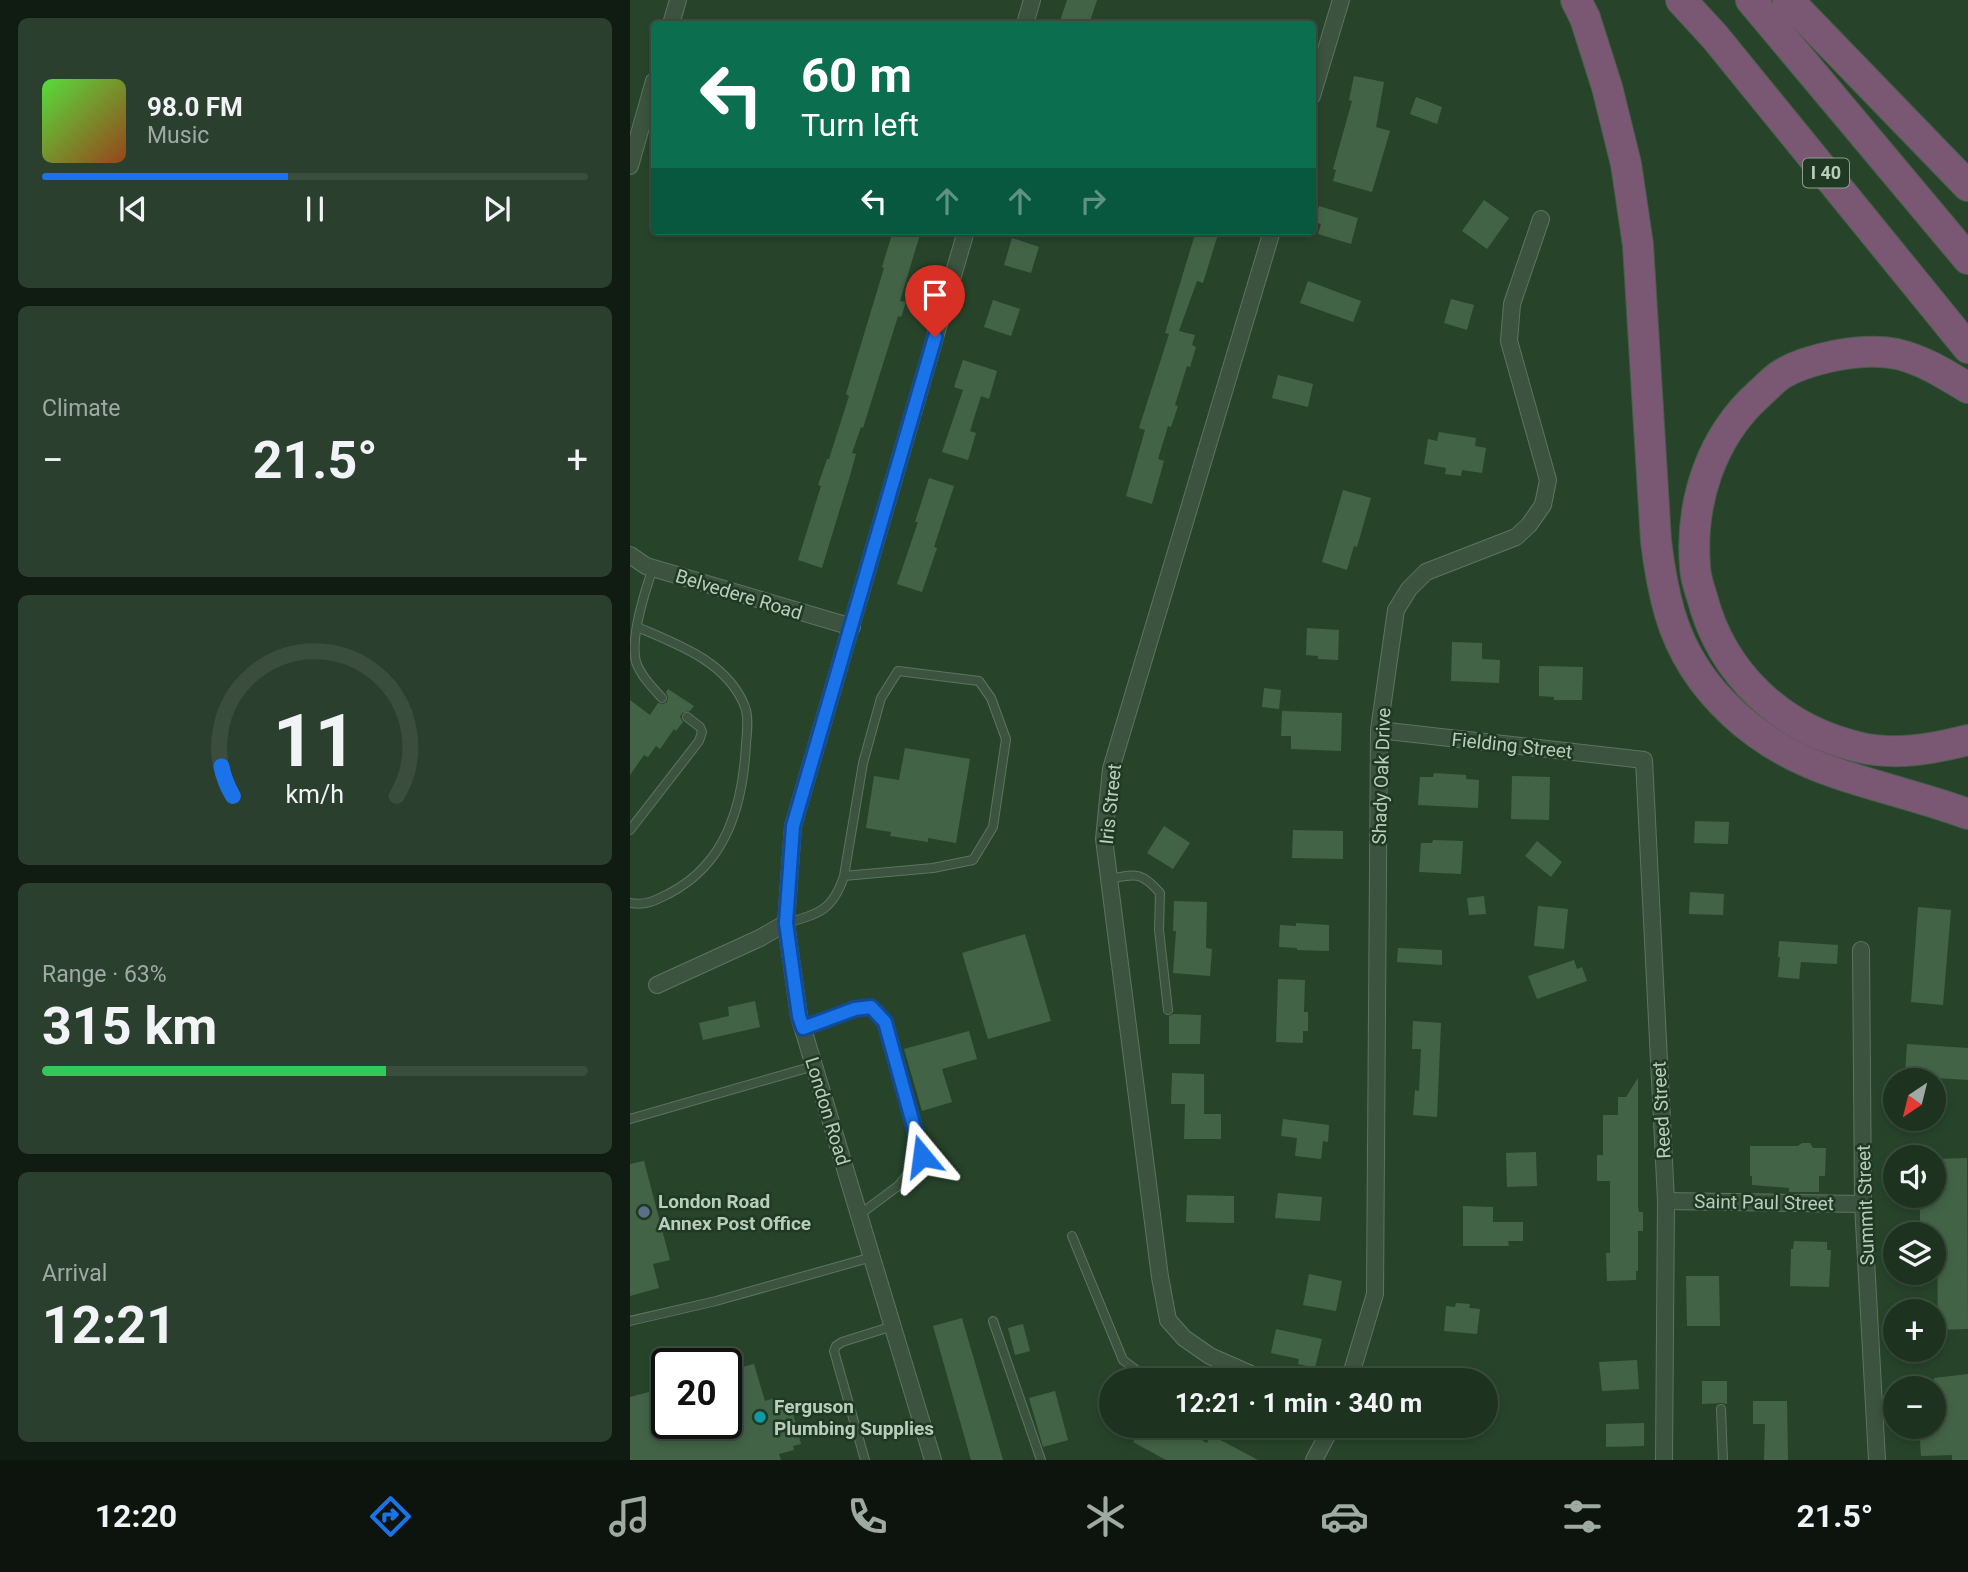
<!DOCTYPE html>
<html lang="en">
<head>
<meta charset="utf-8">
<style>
	body { margin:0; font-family:Roboto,sans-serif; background:#2a3f2d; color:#f1f3f6; height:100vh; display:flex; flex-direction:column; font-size:26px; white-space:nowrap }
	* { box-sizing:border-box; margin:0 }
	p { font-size:23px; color:#a0aaa5 }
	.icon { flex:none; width:38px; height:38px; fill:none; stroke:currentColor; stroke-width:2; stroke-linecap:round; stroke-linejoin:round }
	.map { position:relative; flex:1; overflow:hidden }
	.drawer { display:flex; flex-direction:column; gap:18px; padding:18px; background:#101c12; width:630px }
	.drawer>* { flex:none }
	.banner { position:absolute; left:21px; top:21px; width:665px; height:214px; border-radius:7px; box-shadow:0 4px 10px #0003,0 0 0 2px #3b4e3e; background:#0b6e4f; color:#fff; overflow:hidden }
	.needle { width:46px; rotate:215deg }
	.controls { position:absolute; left:1253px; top:1068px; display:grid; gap:14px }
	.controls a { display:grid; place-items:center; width:63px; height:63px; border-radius:50%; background:#1d3320; box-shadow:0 4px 10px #0003,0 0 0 2px #3b4e3e; font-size:35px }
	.speed { position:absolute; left:21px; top:1348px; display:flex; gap:14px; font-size:35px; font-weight:700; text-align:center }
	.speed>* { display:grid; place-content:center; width:91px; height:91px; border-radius:50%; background:#1d3320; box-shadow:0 4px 10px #0003,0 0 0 2px #3b4e3e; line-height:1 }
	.speed .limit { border:4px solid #111; border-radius:10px; background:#fff; color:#111 }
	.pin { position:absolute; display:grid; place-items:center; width:60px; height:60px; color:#fff; margin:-72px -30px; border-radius:50% 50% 50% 0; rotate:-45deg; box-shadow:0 0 7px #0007 }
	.pin .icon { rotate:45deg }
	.me { position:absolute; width:77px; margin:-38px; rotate:344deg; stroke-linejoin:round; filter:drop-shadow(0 0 5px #0008) }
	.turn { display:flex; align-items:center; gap:24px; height:147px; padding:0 35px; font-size:32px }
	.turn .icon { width:91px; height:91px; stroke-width:2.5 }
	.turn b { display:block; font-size:49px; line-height:60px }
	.lanes { display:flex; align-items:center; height:66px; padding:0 35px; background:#0003; justify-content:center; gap:35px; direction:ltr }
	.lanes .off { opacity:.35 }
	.big { font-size:52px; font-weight:700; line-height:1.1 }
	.drawer .tile { flex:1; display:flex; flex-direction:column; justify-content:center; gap:10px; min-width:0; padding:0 24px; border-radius:10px; background:#2a3f2d }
	.drawer .dial { align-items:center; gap:0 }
	.dial svg { height:182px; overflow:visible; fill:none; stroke:#3b4e3e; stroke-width:7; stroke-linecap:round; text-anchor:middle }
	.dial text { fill:#f1f3f6; stroke:none }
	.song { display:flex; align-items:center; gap:21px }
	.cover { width:84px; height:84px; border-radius:10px; background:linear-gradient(135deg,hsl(110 70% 55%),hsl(20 70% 35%)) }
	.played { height:7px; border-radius:4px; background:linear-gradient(90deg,#1a73e8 45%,#3b4e3e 45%) }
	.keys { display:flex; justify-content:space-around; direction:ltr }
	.heat { display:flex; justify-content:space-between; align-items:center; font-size:38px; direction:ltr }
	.charge { height:10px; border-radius:5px; background:linear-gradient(90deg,#34c759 63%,#3b4e3e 0) }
	.trip { position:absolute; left:469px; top:1368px; width:399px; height:70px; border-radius:35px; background:#1d3320; box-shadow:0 4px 10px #0003,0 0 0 2px #3b4e3e; font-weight:700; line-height:70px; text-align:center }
	.tab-bar { display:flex; height:112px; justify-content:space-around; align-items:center; background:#0c140d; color:#a0aaa5 }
	.tab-bar .icon { width:49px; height:49px }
	.tab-bar .on { color:#1a73e8 }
	.tab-bar b { font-size:32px; color:#f1f3f6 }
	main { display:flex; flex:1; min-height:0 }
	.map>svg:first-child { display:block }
	.building { fill:#436347 }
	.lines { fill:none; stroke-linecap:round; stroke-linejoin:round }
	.lane-casing { stroke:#5d7460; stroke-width:10 }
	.street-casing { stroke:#5d7460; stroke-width:18 }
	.highway-casing { stroke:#465e49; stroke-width:32 }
	.lane { stroke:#3b533f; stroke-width:8 }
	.street { stroke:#3b533f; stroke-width:16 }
	.highway { stroke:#7a5874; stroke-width:30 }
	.route-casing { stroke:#114b97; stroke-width:18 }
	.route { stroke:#1a73e8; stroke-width:12 }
	.service-dot { fill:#5c6f8a; stroke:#203923; stroke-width:2.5 }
	.culture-dot { fill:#0f9aa8; stroke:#203923; stroke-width:2.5 }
	.labels { text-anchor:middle; stroke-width:5; stroke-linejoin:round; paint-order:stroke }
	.shield { fill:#203923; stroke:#8ba18e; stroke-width:2 }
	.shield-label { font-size:18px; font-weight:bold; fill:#b9cdbc }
	.street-label { font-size:19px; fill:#b9cdbc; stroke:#203923 }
	.poi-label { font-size:19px; font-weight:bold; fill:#b9cdbc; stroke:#203923; text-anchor:start }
</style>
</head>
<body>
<main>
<section class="drawer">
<div class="tile">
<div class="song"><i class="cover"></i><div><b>98.0 FM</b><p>Music</p></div></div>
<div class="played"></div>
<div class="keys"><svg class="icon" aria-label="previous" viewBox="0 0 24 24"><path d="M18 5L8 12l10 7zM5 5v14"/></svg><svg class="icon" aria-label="pause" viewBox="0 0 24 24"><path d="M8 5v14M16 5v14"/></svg><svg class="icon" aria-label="next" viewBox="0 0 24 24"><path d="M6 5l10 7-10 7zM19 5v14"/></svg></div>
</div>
<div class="tile"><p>Climate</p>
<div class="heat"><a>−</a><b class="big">21.5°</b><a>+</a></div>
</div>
<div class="tile dial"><svg viewBox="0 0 100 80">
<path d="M14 69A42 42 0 1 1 86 69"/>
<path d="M14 69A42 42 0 0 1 9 56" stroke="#1a73e8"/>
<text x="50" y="56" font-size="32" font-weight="700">11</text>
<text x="50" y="72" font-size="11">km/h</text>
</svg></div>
<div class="tile"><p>Range · 63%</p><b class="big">315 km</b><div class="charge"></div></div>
<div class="tile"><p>Arrival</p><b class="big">12:21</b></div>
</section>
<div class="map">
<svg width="1338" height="1460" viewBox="0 0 1338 1460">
	<rect width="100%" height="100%" fill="#27442b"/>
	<g class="building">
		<path d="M437,0h30l-8,24h-30z"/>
		<path d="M724,76l30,6 -8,45 14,4 -18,61 -39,-11 3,-11 -3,-1 19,-68 -3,-1z"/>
		<path d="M786,97l26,10 -5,17 -27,-10z"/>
		<path d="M854,200l25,18 -22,31 -25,-18z"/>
		<path d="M689,206l39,12 -7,26 -33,-10 3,-10 -7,-2z"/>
		<path d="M263,231h28l-21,70 6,1 -5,15 -3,-1 -35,112 -2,-1 -9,26 4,1 -7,25 -27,89 -24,-8 23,-74 -3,-1 9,-26h2l20,-63 -3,-2 38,-126 -2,-1z"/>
		<path d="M566,231h23l-16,52 -6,-2 -18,50 16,4 -3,10 4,2 -6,20 -3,-1 -12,39 3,1 -7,21 -3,-1 -10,33 6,2 -12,43 -26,-8 19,-66 -6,-2 30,-94 -4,-1z"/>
		<path d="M382,238l27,9 -8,26 -27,-8z"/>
		<path d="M678,281l53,20 -8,21 -53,-19z"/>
		<path d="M821,299l23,6 -7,25 -23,-7z"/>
		<path d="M363,300l27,9 -9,27 -27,-9z"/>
		<path d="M333,360l34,11 -8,28 -8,-3 -11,35 6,2 -8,27 -26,-8 21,-62 -9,-3z"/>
		<path d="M648,375l35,9 -5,23 -36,-9z"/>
		<path d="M809,432l37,6 -1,8 11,2 -4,25 -20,-3 -1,6 -16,-2 1,-6 -22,-4 4,-25 9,2z"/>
		<path d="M299,478l25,8 -20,61 3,1 -15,44 -25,-8 21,-62h-3z"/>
		<path d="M713,490l28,8 -14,49 -3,-1 -7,24 -25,-8z"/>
		<path d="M677,628l32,2 -1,30 -20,-1v-3l-12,-1z"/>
		<path d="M822,642l30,1v16l18,1 -1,23 -48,-2z"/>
		<path d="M909,666l44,1 -1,33h-28v-3l-15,-1z"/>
		<path d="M634,688l17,2 -2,19 -17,-2z"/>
		<path d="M38,689l26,17 -4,5 -8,2 -2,4 3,5 -7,9 -2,-2 -14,20 -4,-3 -8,11 -4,-2 -14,20v-75l20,15 8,-12 5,1 4,-2 1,-5 -2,-5z"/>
		<path d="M652,711l60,2 -1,38 -50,-2v-13h-10z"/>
		<path d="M275,748l65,11 -14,84 -28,-5v4l-38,-6 1,-4 -25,-4 8,-52 25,4z"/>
		<path d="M804,773l32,2v4l13,1 -1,28 -60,-3 2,-28h13z"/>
		<path d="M882,776l38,1 -1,43 -38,-1z"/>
		<path d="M1065,821l34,1 -1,22 -34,-1z"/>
		<path d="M534,826l26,17 -17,26 -26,-16z"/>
		<path d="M663,830l50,1v28l-51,-1z"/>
		<path d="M803,840l30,1 -2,33 -42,-2 2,-29h11z"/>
		<path d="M907,841l25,21 -11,15 -26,-21z"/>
		<path d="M1060,892l34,2 -1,21 -34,-1z"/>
		<path d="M854,896l2,18 -17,1 -2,-17z"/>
		<path d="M544,901l33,1 -1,46 6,1 -2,27 -37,-3 3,-42h-3z"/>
		<path d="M908,906l30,3 -4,40 -30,-3z"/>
		<path d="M1288,907l33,3 -8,95 -32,-3z"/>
		<path d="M666,923l33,2v26l-32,-1v-2l-18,-1 1,-22 16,1z"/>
		<path d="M395,934l26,87 -63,18 -26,-86z"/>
		<path d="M1149,941l59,4 -1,19 -36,-2 -2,17 -21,-2 2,-20h-2z"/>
		<path d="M768,948l44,2v15l-45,-3z"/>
		<path d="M944,960l3,9 5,-2 5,14 -50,18 -9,-23z"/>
		<path d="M648,979l27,1 -1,32h4v19h-5v12l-27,-1z"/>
		<path d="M125,1001l5,26 -57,13 -4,-17 30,-7 -1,-9z"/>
		<path d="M543,1014l28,1 -1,29h-31v-28z"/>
		<path d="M783,1021l28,2 -4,94 -24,-2 2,-25 4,1 2,-42h-9z"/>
		<path d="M339,1031l8,28 -35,10 10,33 -30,9 -18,-62z"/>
		<path d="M1277,1044l61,4v32l-63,-4z"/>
		<path d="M542,1073l32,1v40h17v25h-37l1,-35h-14z"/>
		<path d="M1008,1078v129l1,5h4v19h-5v40h-2v9l-29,1 -1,-28h4v-72h-13v-26h6v-40h15v-18h8z"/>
		<path d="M653,1119l46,6 -1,17 -5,-1 -2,18 -26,-3 2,-18 -16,-2z"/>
		<path d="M1172,1143h8l3,5h13l-1,28h-6v16h-30v-4l-37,-3v-9h-2v-30h48z"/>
		<path d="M906,1152l1,34 -30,1 -1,-34z"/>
		<path d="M1337,1158l1,171 -30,1 -1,-95 -17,-1v-39h14v-36z"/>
		<path d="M14,1161l26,99 -17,4 6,24 -29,8v-132z"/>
		<path d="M648,1193l44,4 -2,24 -45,-3z"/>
		<path d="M557,1195l47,1v27l-48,-1z"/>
		<path d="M833,1206l30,1v15h30v19h-15l1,5h-46z"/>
		<path d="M1164,1241l33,1v8h4l-2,37 -39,-1 1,-37h2z"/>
		<path d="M679,1274l33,7 -6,30 -33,-6z"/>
		<path d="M1056,1276h33l1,50h-33z"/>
		<path d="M826,1303l14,1 -1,4 11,1 -3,25 -33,-3 2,-25 9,1z"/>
		<path d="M332,1318l41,142h-32l-38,-134z"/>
		<path d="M393,1324l7,27 -15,4 -7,-27z"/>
		<path d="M646,1329l46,10 -7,29 -17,-4 1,-5 -28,-6z"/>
		<path d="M1007,1360l2,29 -37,2 -3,-29z"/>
		<path d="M124,1364l11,37 13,-4 2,6 7,-1 2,8 3,-1 9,35 -8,2 1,4 -15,4 2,6h-151v-63l37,-10v36h59v-52z"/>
		<path d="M1338,1374v86h-16v-5l-31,1 -2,-30h15v-48z"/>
		<path d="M1072,1381h25v23l-6,-1 -19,1z"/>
		<path d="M425,1391l13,49 -25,7 -14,-49z"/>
		<path d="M1123,1401h34l1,59h-24l1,-36h-12z"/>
		<path d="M1014,1423v23l-38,1v-23z"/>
		<path d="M512,1426h34l31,17 4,-8 47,25h-92l-33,-18z"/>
	</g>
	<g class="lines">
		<g class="lane-casing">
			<g id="lane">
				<path d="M23,568c-8,23 -23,70 -17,94 5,14 16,25 26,36"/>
				<path d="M0,830l69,-89 3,-9 -2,-5 -13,-10"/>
				<path d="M479,879c27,-5 32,-8 51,14l-1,37 9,80"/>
				<path d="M0,903c16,3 26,-3 40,-10 57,-30 73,-89 76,-149 1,-11 3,-27 -1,-37 -17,-45 -68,-63 -108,-80"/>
				<path d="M156,923c33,-9 47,-13 58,-47l19,-113 18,-65 17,-27 81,10 12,17 15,41 -13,88 -20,33 -40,8 -89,8"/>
				<path d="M173,1029l52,-20 16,-2 14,15 37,134 -24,30 -39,29"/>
				<path d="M0,1119l184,-53"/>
				<path d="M442,1236l51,124 28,21"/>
				<path d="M0,1321l86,-20 156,-44"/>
				<path d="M363,1321l48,139"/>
				<path d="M1091,1409l2,51"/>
				<path d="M235,1460l-31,-109 2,-5 6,-4 51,-16"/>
			</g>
		</g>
		<g class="street-casing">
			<g id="street">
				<path d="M41,24l7,-24"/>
				<path d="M395,24l7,-24"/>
				<path d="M682,96l29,-96"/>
				<path d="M0,166l24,-85"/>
				<path d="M0,555l16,11 206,61"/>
				<path d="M749,730l265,30 22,441 -2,259"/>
				<path d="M1231,950l2,254 14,256"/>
				<path d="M27,985l103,-47 26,-15"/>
				<path d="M1036,1201l197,3"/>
				<path d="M637,1381l-57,-25 -26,-18 -16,-18 -8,-43 -56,-438 7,-70 161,-538"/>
				<path d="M719,1381l26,-87 4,-564 17,-120 13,-21 17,-17 90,-35 13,-12 14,-20 5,-25 -39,-139 3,-37 29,-85"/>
				<path d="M303,1460l-134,-444 -13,-93 7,-97 173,-595"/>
				<path d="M684,1460l18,-34"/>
			</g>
		</g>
		<g class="highway-casing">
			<g id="highway">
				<path d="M946,0l9,18 22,69 19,77 12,81 18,296c3,25 7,49 14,73 23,78 90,134 166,159 44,15 89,25 132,41"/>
				<path d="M1051,0l34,37 253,311"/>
				<path d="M1121,0l217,259"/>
				<path d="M1158,0l180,186"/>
				<path d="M1338,388c-23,-14 -45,-28 -71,-34 -21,-4 -43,-2 -64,2 -18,4 -38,9 -54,20 -7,5 -13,12 -20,18 -48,43 -69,108 -64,172 0,11 4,21 7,31 20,77 79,132 156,150 37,9 74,2 110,-7"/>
			</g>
		</g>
		<use href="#lane" class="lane"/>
		<use href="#street" class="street"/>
		<use href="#highway" class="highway"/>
	</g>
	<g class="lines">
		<g class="route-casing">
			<path id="route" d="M292,1156l-37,-134 -14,-15 -16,2 -52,19 -4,-12 -13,-93 7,-97 142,-489"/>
		</g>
		<use href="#route" class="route"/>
	</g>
	<circle class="service-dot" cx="14" cy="1212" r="7"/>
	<circle class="culture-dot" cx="130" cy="1417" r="7"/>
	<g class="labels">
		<rect class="shield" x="1173" y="158.5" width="46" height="29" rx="5"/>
		<g class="shield-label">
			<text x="1196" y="179">I 40</text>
		</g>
		<g class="street-label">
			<text transform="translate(109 594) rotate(17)" y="7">Belvedere Road</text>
			<text transform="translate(882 745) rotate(6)" y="7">Fielding Street</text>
			<text transform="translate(751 776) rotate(-88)" y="7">Shady Oak Drive</text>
			<text transform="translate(480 804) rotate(-84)" y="7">Iris Street</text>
			<text transform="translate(1031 1110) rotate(-93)" y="7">Reed Street</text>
			<text transform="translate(198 1111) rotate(73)" y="7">London Road</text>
			<text transform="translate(1134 1202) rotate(1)" y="7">Saint Paul Street</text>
			<text transform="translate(1235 1205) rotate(-92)" y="7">Summit Street</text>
		</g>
		<g class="poi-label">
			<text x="28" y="1208">London Road<tspan x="28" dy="22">Annex Post Office</tspan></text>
			<text x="144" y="1413">Ferguson<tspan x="144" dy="22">Plumbing Supplies</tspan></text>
		</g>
	</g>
</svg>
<div class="controls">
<a><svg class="needle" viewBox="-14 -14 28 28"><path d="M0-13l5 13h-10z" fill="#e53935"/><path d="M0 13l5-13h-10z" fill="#a0aaa5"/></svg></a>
<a><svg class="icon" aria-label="sound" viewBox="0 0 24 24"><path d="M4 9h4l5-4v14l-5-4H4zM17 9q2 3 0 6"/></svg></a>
<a><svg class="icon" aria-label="layers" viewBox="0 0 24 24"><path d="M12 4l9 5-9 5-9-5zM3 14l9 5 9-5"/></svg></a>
<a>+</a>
<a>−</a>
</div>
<div class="speed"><div class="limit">20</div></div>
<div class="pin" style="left:305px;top:337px;background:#d93025"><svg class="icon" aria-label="arrive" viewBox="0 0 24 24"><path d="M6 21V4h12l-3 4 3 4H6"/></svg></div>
<svg class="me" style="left:292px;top:1156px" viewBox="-20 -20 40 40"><path d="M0-17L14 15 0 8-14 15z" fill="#1a73e8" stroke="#fff" stroke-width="4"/></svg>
<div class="trip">12:21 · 1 min · 340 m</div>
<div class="banner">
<div class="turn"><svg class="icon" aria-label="left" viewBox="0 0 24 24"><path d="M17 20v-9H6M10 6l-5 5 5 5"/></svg><div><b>60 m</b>Turn left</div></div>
<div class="lanes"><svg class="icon" aria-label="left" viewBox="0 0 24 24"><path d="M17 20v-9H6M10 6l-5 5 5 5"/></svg><svg class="icon off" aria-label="ahead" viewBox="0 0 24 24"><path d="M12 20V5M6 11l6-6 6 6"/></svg><svg class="icon off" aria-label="ahead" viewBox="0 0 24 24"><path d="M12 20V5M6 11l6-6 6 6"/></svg><svg class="icon off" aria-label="right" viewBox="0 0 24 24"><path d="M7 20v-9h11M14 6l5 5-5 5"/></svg></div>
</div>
</div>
</main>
<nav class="tab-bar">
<b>12:20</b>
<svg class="icon on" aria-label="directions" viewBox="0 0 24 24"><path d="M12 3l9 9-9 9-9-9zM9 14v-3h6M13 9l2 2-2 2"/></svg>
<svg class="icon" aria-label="music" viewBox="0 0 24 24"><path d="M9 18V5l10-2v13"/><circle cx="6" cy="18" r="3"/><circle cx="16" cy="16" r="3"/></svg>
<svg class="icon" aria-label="phone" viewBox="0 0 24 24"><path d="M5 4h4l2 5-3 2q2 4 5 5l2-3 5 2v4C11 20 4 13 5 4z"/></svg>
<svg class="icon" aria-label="climate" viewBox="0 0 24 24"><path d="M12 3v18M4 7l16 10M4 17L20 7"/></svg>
<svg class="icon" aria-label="car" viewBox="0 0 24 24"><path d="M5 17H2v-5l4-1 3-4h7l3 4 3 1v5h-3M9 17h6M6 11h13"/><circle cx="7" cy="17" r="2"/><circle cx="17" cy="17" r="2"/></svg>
<svg class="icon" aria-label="filters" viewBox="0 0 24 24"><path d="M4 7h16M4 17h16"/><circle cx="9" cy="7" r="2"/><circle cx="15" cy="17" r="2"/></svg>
<b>21.5°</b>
</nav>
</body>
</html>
